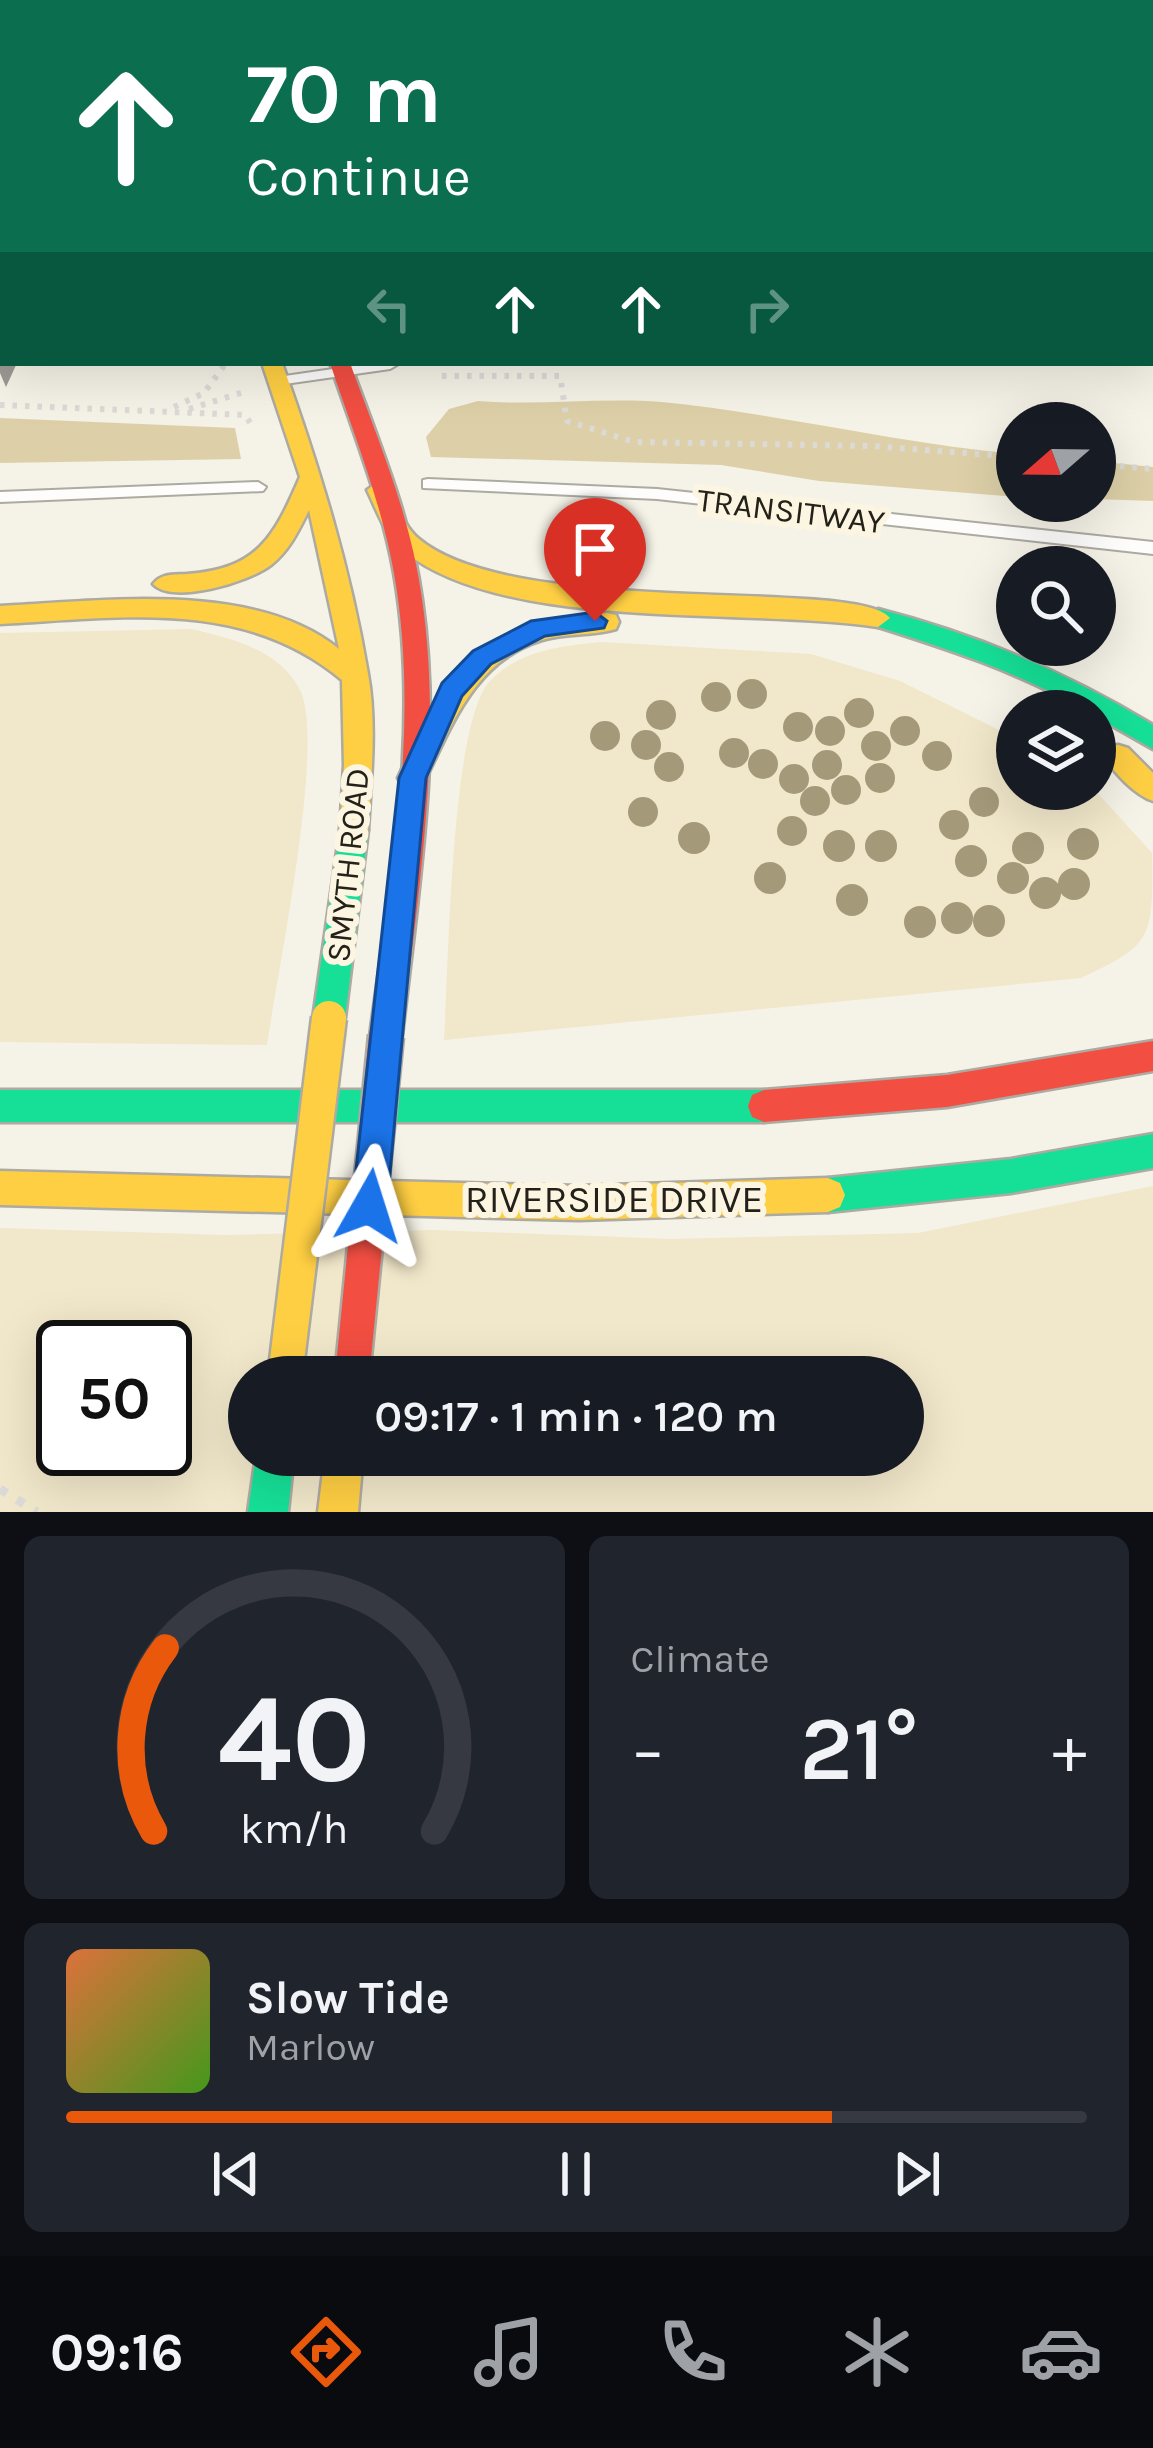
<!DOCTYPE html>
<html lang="en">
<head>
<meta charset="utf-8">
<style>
	body { margin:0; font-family:Karla,sans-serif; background:#20242c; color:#f1f3f6; height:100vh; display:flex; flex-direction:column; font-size:45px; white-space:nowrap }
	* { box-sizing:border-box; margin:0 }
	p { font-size:39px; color:#9ea1a6 }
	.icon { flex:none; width:66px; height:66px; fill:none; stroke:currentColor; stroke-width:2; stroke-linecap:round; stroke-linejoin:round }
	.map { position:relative; height:1512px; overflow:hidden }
	.details { display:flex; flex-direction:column; gap:24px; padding:24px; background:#0d0f14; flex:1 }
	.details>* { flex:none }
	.hud { position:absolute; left:0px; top:0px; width:1155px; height:366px; box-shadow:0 12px 48px #0002; background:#0b6e4f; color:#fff; overflow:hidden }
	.needle { width:78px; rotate:250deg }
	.controls { position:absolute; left:996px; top:402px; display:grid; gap:24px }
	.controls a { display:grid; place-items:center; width:120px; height:120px; border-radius:50%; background:#171b24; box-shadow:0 12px 48px #0002; font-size:60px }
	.speed { position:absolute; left:36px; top:1320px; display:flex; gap:24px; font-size:60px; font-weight:700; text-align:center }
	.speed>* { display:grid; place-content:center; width:156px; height:156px; border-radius:50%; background:#171b24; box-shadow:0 12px 48px #0002; line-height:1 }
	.speed .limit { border:6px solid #111; border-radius:18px; background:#fff; color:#111 }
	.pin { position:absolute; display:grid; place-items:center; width:102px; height:102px; color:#fff; margin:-123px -51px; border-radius:50% 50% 50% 0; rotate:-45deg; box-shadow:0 0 12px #0007 }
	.pin .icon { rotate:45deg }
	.me { position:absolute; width:132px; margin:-66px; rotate:6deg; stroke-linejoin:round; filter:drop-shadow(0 0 9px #0008) }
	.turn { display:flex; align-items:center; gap:42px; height:252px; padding:0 48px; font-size:54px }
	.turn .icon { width:156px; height:156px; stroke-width:2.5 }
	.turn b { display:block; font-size:84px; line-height:102px }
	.lanes { display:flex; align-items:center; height:114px; padding:0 48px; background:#0003; justify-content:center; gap:60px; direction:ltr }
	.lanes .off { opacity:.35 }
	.big { font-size:90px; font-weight:600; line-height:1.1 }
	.details .widget { flex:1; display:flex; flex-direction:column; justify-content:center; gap:18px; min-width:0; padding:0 42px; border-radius:18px; background:#20242c }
	.details .dial { align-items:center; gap:0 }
	.dial svg { height:312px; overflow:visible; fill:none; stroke:#363941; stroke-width:7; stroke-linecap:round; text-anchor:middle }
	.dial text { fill:#f1f3f6; stroke:none }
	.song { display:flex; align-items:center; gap:36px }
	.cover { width:144px; height:144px; border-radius:18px; background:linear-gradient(135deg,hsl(20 70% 55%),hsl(100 70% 35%)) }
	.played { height:12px; border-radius:6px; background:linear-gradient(90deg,#ea580c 75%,#363941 75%) }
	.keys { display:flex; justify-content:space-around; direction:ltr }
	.heat { display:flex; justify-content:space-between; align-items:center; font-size:66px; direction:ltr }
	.details .tiles { flex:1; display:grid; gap:24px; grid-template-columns:1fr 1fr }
	.widget:last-child { grid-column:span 2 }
	.trip { position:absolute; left:228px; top:1356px; width:696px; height:120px; border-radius:60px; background:#171b24; box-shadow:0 12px 48px #0002; font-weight:600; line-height:120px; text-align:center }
	.menu { display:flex; height:192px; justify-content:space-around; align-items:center; background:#090b0e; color:#9ea1a6 }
	.menu .icon { width:84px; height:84px }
	.menu .on { color:#ea580c }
	.menu b { font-size:54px; color:#f1f3f6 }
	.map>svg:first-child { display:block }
	.green { fill:#f1e7ca; fill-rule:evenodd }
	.forest { fill:#ddd0a8 }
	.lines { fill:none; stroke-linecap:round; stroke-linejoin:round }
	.lane-casing { stroke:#adaaa2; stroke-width:4 }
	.street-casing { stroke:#adaaa2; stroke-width:4 }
	.fast-casing { stroke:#adaaa2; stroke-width:5 }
	.slow-casing { stroke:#adaaa2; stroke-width:5 }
	.jam-casing { stroke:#adaaa2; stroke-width:5 }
	.path-far1 { stroke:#dbdad7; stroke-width:6; stroke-dasharray:4.5 8; stroke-linecap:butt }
	.path { stroke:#dbdad7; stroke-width:9; stroke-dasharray:8 12; stroke-linecap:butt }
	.lane { fill:#fefdfb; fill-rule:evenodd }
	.street { fill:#fefdfb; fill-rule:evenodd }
	.fast { fill:#16e098; fill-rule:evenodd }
	.slow { fill:#ffcf43; fill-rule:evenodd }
	.jam { fill:#f24e42; fill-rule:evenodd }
	.slow-bridge-casing { stroke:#adaaa2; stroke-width:39; stroke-linecap:butt }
	.jam-bridge-casing { stroke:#adaaa2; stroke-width:39; stroke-linecap:butt }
	.slow-bridge { stroke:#ffcf43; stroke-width:34 }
	.jam-bridge { stroke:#f24e42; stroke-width:34 }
	.tree { fill:#a49a7a }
	.wall { fill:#bebbb4 }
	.shaded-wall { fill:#9b9992 }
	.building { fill:#dddad1; stroke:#9b9992; stroke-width:3 }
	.route { fill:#1a73e8; stroke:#114b97; stroke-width:3 }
	.labels { text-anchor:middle; stroke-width:12; stroke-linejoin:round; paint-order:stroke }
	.street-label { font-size:33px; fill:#232119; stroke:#fbf5e1 }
	.near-street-label { font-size:39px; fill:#232119; stroke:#fbf5e1 }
</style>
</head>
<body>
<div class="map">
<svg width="1153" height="1512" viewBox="0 0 1153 1512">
	<rect width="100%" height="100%" fill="#f5f2e7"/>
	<g class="green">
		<path d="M191,629c39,9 88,20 109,61 26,51 -23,286 -33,355l-267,-3v-409z"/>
		<path d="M601,642l210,12 89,27 117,58v50h77l58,64c1,86 1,91 -71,125l-637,62c5,-67 6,-321 47,-360 30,-30 71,-34 110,-38z"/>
		<path d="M1153,1186v326h-1153v-284l225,7 207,-5 239,9 247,-6zM63,1347h102v102h-102zM249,1377h654v78h-654z"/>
	</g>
	<g class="forest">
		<path d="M478,401c61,5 123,-4 184,1 119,12 235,41 355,52v43l-198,-16 -98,-16 -290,-8 -5,-20 23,-28z"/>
		<path d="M0,418l235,10 6,31 -241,4z"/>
		<path d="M1095,461l58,6v34l-58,-2z"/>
	</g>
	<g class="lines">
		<g class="lane-casing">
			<g id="lane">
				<path d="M374,363l23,2 -7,4 -112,16 -7,-4 7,-4z"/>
				<path d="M428,479l229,10 496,53v12l-496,-55 -234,-11v-8z"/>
				<path d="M258,482l8,5 -3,4 -263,11v-10z"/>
			</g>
		</g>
		<g class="street-casing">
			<g id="street">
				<path d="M466,0h21l2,3h-21z"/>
				<path d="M783,0h21l2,3h-21z"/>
				<path d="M1092,0h22l2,3h-22z"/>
				<rect x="1152" y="12" width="1" height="12"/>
			</g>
		</g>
		<g class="fast-casing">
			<g id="fast">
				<path d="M171,0h14l2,3h-14z"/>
				<path d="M878,609c98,25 188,63 275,116v24l-58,-33v-5h-9c-69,-40 -141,-63 -217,-87l-3,-6z"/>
				<path d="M354,818l10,4 4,8 -23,188 -5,10 -11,5 -11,-5 -5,-10 27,-188 4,-8z"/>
				<path d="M0,1090h764l12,5 4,11 -4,11 -12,5h-764z"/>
				<path d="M1153,1134v34l-142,25 -183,19 -12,-5 -5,-12 5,-12 12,-5 183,-19z"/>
				<path d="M256,1455h38l-6,57h-40z"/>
			</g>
		</g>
		<g class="slow-casing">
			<g id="slow">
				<path d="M262,363h20c37,103 68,204 86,311 9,48 3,106 0,156l-4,8 -10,4 -10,-4 -4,-8 4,-65 -2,-85c-99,-83 -222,-62 -342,-56v-18c102,-5 254,-26 339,43l-30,-139c-10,20 -20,41 -38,55 -22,17 -99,40 -118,19 9,-11 20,-9 34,-10 71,-5 87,-37 113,-97z"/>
				<path d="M378,482l8,3c10,17 17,41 33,54 98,81 440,38 471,79l-12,9c-132,-20 -370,6 -473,-75 -19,-14 -28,-42 -38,-62z"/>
				<path d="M607,613l9,2 3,7 -3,7c-24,7 -50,4 -74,11 -69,21 -91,88 -120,146h-20l-4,-8c50,-112 81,-155 209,-165z"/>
				<path d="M1118,745l10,3 25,25v28c-18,-6 -39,-28 -49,-45l4,-8z"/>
				<path d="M0,1171l579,15 249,-8 12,5 5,12 -5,12 -12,5 -249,8 -579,-15z"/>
				<path d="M325,1455h38l-5,57h-40z"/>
			</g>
		</g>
		<g class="jam-casing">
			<g id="jam">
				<path d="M330,363h20c28,77 61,154 72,236 21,145 -4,292 -20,437l-5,11 -11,4 -11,-4 -5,-11c20,-152 51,-310 24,-463 -13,-72 -41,-141 -64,-210z"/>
				<path d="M1153,1041v30l-206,36 -183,15 -12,-5 -4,-11 4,-11 12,-5 183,-15z"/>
			</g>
		</g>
		<g class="path-far1">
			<path d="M442,376h118l7,45 67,21 238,4 145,11"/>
			<path d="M0,405l245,10 6,9"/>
			<path d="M174,407l30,-14 22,-30"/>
			<path d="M189,409l55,-17"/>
			<path d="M1095,464l58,5"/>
		</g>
		<path class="path" d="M0,1489l37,23"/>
		<use href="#lane" class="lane"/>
		<use href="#street" class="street"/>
		<use href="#fast" class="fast"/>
		<use href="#slow" class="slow"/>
		<use href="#jam" class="jam"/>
		<g class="slow-bridge-casing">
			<path id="slow-bridge" d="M285,1377l44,-359"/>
		</g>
		<g class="jam-bridge-casing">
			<path id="jam-bridge" d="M352,1377l34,-341"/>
		</g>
		<use href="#slow-bridge" class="slow-bridge"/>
		<use href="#jam-bridge" class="jam-bridge"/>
	</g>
	<g class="tree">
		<circle cx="752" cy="694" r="15"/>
		<circle cx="716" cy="697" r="15"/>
		<circle cx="859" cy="713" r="15"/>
		<circle cx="661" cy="715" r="15"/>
		<circle cx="798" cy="727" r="15"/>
		<circle cx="830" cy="731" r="15"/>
		<circle cx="905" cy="731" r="15"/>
		<circle cx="605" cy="736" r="15"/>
		<circle cx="646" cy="745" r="15"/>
		<circle cx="876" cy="746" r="15"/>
		<circle cx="734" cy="753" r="15"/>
		<circle cx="937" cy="756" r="15"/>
		<circle cx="763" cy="764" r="15"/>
		<circle cx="827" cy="765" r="15"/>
		<circle cx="669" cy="767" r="15"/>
		<circle cx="880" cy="778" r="15"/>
		<circle cx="794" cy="779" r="15"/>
		<circle cx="846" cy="790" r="15"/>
		<circle cx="815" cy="801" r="15"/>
		<circle cx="984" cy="802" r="15"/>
		<circle cx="643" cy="812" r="15"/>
		<circle cx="954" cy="825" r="15"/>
		<circle cx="792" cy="831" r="15"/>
		<circle cx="694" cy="838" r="16"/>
		<circle cx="1083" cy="844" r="16"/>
		<circle cx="839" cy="846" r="16"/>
		<circle cx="881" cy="846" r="16"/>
		<circle cx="1028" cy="848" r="16"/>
		<circle cx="971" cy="861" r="16"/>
		<circle cx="770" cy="878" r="16"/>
		<circle cx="1013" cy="878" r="16"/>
		<circle cx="1074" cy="884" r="16"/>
		<circle cx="1045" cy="893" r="16"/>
		<circle cx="852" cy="900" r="16"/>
		<circle cx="957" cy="918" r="16"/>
		<circle cx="989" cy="921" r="16"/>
		<circle cx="920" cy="922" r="16"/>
	</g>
	<path class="wall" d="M0,196l3,1v109l-3,-1z"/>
	<g class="shaded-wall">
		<path d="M310,0h25l-15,3h-10z"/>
		<rect x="564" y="0" width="72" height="3"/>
		<path d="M3,357v6h14l-11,24 -6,-14v-10z"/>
	</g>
	<g class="building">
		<path d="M336,0h72l2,3 26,-3 3,3h-100z"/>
		<path d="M0,196l3,1v58l-3,-1z"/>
		<path d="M0,319h3v38l-3,6z"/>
	</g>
	<path class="route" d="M595,612l12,9 -3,7 -59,8 -54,28 -29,32 -36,82 -39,428 -5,13 -13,5 -12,-5 -5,-13 47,-428 43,-95 31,-32 58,-30z"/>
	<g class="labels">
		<g class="street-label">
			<text transform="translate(791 510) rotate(7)" y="12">TRANSITWAY</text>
			<text transform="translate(347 865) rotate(-84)" y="12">SMYTH ROAD</text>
		</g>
		<g class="near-street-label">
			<text x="614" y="1212">RIVERSIDE DRIVE</text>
		</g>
	</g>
</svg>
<div class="controls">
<a><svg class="needle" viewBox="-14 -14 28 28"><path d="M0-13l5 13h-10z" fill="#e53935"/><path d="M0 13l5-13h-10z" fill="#9ea1a6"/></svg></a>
<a><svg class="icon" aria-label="search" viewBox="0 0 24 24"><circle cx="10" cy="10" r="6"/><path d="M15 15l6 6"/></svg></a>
<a><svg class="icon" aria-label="layers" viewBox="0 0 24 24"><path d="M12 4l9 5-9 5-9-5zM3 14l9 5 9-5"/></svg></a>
</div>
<div class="speed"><div class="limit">50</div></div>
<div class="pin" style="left:595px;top:621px;background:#d93025"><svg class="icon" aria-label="arrive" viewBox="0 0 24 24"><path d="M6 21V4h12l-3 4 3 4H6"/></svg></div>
<svg class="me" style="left:369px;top:1206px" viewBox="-20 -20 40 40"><path d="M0-17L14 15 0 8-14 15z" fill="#1a73e8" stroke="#fff" stroke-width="4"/></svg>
<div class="trip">09:17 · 1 min · 120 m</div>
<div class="hud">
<div class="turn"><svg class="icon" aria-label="ahead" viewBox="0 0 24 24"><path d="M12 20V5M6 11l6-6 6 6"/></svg><div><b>70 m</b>Continue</div></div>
<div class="lanes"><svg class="icon off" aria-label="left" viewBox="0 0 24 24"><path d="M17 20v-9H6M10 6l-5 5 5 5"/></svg><svg class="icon" aria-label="ahead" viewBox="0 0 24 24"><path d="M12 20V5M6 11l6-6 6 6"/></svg><svg class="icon" aria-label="ahead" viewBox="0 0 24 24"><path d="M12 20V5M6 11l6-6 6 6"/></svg><svg class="icon off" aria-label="right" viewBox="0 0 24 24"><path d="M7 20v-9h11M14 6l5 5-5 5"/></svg></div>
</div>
</div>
<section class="details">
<div class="tiles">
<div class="widget dial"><svg viewBox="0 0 100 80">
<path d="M14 69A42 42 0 1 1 86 69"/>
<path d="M14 69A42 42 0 0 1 17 22" stroke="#ea580c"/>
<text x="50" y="56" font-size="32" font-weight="700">40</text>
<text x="50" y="72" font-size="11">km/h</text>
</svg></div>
<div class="widget"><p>Climate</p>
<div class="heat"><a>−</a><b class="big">21°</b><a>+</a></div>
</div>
<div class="widget">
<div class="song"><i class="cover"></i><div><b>Slow Tide</b><p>Marlow</p></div></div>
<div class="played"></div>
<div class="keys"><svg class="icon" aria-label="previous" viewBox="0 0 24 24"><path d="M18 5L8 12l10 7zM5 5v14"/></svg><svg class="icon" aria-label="pause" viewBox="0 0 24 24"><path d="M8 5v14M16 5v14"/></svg><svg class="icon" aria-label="next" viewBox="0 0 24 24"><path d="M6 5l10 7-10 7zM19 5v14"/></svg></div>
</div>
</div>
</section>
<nav class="menu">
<b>09:16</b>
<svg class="icon on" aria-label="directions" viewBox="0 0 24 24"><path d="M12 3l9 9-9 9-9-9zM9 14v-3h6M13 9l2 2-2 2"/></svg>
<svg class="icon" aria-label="music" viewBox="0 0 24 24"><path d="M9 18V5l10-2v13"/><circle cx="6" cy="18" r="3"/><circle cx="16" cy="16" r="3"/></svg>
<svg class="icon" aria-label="phone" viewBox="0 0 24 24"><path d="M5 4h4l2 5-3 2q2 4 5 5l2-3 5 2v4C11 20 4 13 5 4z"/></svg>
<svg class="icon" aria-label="climate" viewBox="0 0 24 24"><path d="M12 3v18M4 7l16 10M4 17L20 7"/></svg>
<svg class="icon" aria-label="car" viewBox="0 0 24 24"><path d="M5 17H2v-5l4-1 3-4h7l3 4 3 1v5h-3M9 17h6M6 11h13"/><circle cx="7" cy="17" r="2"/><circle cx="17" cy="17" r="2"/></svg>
</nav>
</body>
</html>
